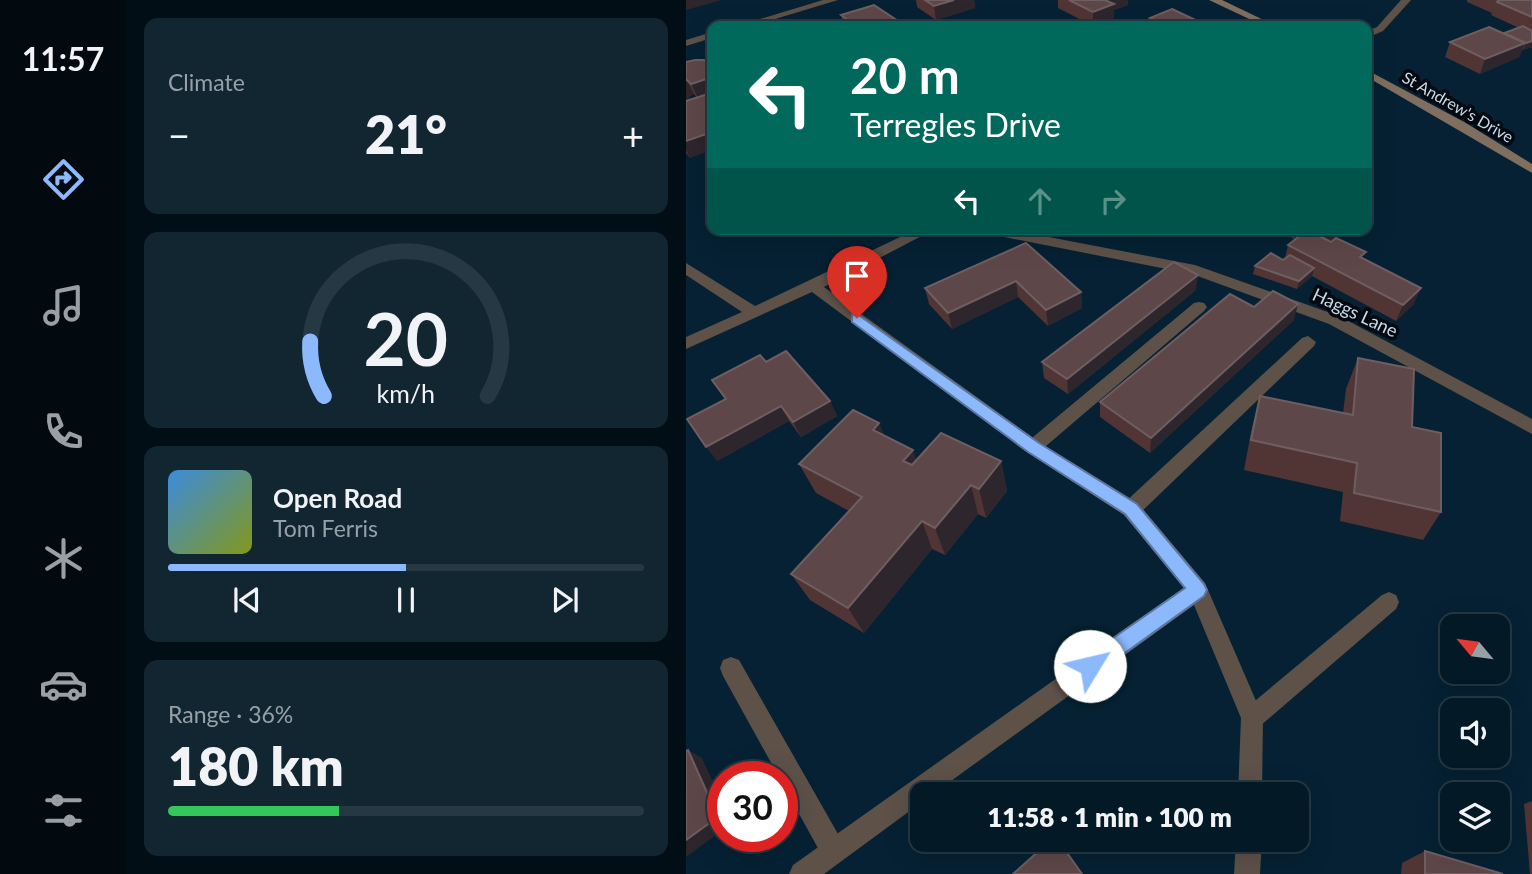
<!DOCTYPE html>
<html lang="en">
<head>
<meta charset="utf-8">
<style>
	body { margin:0; font-family:Lato,sans-serif; background:#122632; color:#f1f3f6; height:100vh; display:flex; flex-direction:column; font-size:26px; white-space:nowrap }
	* { box-sizing:border-box; margin:0 }
	p { font-size:23px; color:#97a0a7 }
	.icon { flex:none; width:38px; height:38px; fill:none; stroke:currentColor; stroke-width:2; stroke-linecap:round; stroke-linejoin:round }
	.map { position:relative; flex:1; overflow:hidden }
	.panel { display:flex; flex-direction:column; gap:18px; padding:18px; background:#020e15; width:560px }
	.panel>* { flex:none }
	.hud { position:absolute; left:21px; top:21px; width:665px; height:214px; border-radius:14px; box-shadow:0 7px 28px #0002,0 0 0 2px #253843; background:#00695c; color:#fff; overflow:hidden }
	.needle { width:46px; rotate:299deg }
	.controls { position:absolute; left:754px; top:614px; display:grid; gap:14px }
	.controls a { display:grid; place-items:center; width:70px; height:70px; border-radius:14px; background:#041926; box-shadow:0 7px 28px #0002,0 0 0 2px #253843; font-size:35px }
	.speed { position:absolute; left:21px; top:761px; display:flex; gap:14px; font-size:35px; font-weight:700; text-align:center }
	.speed>* { display:grid; place-content:center; width:91px; height:91px; border-radius:50%; background:#041926; box-shadow:0 7px 28px #0002,0 0 0 2px #253843; line-height:1 }
	.speed .limit { border:10px solid #d22; background:#fff; color:#111 }
	.pin { position:absolute; display:grid; place-items:center; width:60px; height:60px; color:#fff; margin:-72px -30px; border-radius:50% 50% 50% 0; rotate:-45deg; box-shadow:0 0 7px #0007 }
	.pin .icon { rotate:45deg }
	.me { position:absolute; width:77px; margin:-38px; rotate:54deg; stroke-linejoin:round; filter:drop-shadow(0 0 5px #0008) }
	.turn { display:flex; align-items:center; gap:24px; height:147px; padding:0 28px; font-size:32px }
	.turn .icon { width:91px; height:91px; stroke-width:2.5 }
	.turn b { display:block; font-size:49px; line-height:60px }
	.lanes { display:flex; align-items:center; height:66px; padding:0 28px; background:#0003; justify-content:center; gap:35px; direction:ltr }
	.lanes .off { opacity:.35 }
	.big { font-size:52px; font-weight:800; line-height:1.1 }
	.panel .card { flex:1; display:flex; flex-direction:column; justify-content:center; gap:10px; min-width:0; padding:0 24px; border-radius:14px; background:#122632 }
	.panel .dial { align-items:center; gap:0 }
	.dial svg { height:182px; overflow:visible; fill:none; stroke:#253843; stroke-width:7; stroke-linecap:round; text-anchor:middle }
	.dial text { fill:#f1f3f6; stroke:none }
	.song { display:flex; align-items:center; gap:21px }
	.cover { width:84px; height:84px; border-radius:10px; background:linear-gradient(135deg,hsl(210 70% 55%),hsl(70 70% 35%)) }
	.played { height:7px; border-radius:4px; background:linear-gradient(90deg,#8cb9fc 50%,#253843 50%) }
	.keys { display:flex; justify-content:space-around; direction:ltr }
	.heat { display:flex; justify-content:space-between; align-items:center; font-size:38px; direction:ltr }
	.charge { height:10px; border-radius:5px; background:linear-gradient(90deg,#34c759 36%,#253843 0) }
	.trip { position:absolute; left:224px; top:782px; width:399px; height:70px; border-radius:14px; background:#041926; box-shadow:0 7px 28px #0002,0 0 0 2px #253843; font-weight:800; line-height:70px; text-align:center }
	main { display:flex; flex:1; min-height:0 }
	.dock { display:flex; flex-direction:column; width:126px; justify-content:space-around; align-items:center; background:#020a0f; color:#97a0a7 }
	.dock .icon { width:49px; height:49px }
	.dock .current { color:#8cb9fc }
	.dock b { font-size:32px; color:#f1f3f6 }
	.map>svg:first-child { display:block }
	.lines { fill:none; stroke-linecap:round; stroke-linejoin:round }
	.lane { fill:#5d5148; fill-rule:evenodd }
	.street { fill:#5d5148; fill-rule:evenodd }
	.secondary { fill:#806e5e; fill-rule:evenodd }
	.wall { fill:#513535; fill-rule:evenodd }
	.shaded-wall { fill:#2d262c }
	.building { fill:#5e4748; stroke:#6f5e61; stroke-width:2 }
	.route { fill:#8cb9fc; stroke:#5b78a4; stroke-width:2 }
	.labels { text-anchor:middle; stroke-width:7; stroke-linejoin:round; paint-order:stroke }
	.far-street-label { font-size:16px; fill:#cadae6; stroke:#020911 }
	.street-label { font-size:18px; fill:#cadae6; stroke:#020911 }
</style>
</head>
<body>
<main>
<nav class="dock">
<b>11:57</b>
<svg class="icon current" aria-label="directions" viewBox="0 0 24 24"><path d="M12 3l9 9-9 9-9-9zM9 14v-3h6M13 9l2 2-2 2"/></svg>
<svg class="icon" aria-label="music" viewBox="0 0 24 24"><path d="M9 18V5l10-2v13"/><circle cx="6" cy="18" r="3"/><circle cx="16" cy="16" r="3"/></svg>
<svg class="icon" aria-label="phone" viewBox="0 0 24 24"><path d="M5 4h4l2 5-3 2q2 4 5 5l2-3 5 2v4C11 20 4 13 5 4z"/></svg>
<svg class="icon" aria-label="climate" viewBox="0 0 24 24"><path d="M12 3v18M4 7l16 10M4 17L20 7"/></svg>
<svg class="icon" aria-label="car" viewBox="0 0 24 24"><path d="M5 17H2v-5l4-1 3-4h7l3 4 3 1v5h-3M9 17h6M6 11h13"/><circle cx="7" cy="17" r="2"/><circle cx="17" cy="17" r="2"/></svg>
<svg class="icon" aria-label="filters" viewBox="0 0 24 24"><path d="M4 7h16M4 17h16"/><circle cx="9" cy="7" r="2"/><circle cx="15" cy="17" r="2"/></svg>
</nav>
<section class="panel">
<div class="card"><p>Climate</p>
<div class="heat"><a>−</a><b class="big">21°</b><a>+</a></div>
</div>
<div class="card dial"><svg viewBox="0 0 100 80">
<path d="M14 69A42 42 0 1 1 86 69"/>
<path d="M14 69A42 42 0 0 1 8 45" stroke="#8cb9fc"/>
<text x="50" y="56" font-size="32" font-weight="700">20</text>
<text x="50" y="72" font-size="11">km/h</text>
</svg></div>
<div class="card">
<div class="song"><i class="cover"></i><div><b>Open Road</b><p>Tom Ferris</p></div></div>
<div class="played"></div>
<div class="keys"><svg class="icon" aria-label="previous" viewBox="0 0 24 24"><path d="M18 5L8 12l10 7zM5 5v14"/></svg><svg class="icon" aria-label="pause" viewBox="0 0 24 24"><path d="M8 5v14M16 5v14"/></svg><svg class="icon" aria-label="next" viewBox="0 0 24 24"><path d="M6 5l10 7-10 7zM19 5v14"/></svg></div>
</div>
<div class="card"><p>Range · 36%</p><b class="big">180 km</b><div class="charge"></div></div>
</section>
<div class="map">
<svg width="846" height="874" viewBox="0 0 846 874">
	<rect width="100%" height="100%" fill="#052133"/>
	<g class="lines">
		<g class="lane">
			<path d="M291,229h30l188,36 144,51 193,103v15l-203,-110 -137,-50 -208,-41z"/>
			<path d="M513,302l5,1 3,4 -3,4 -165,141h-12l-3,-5 3,-5 167,-139z"/>
			<path d="M622,336l8,6 -2,4 -176,169 -7,2 -7,-2 -2,-6 2,-6 178,-165z"/>
			<path d="M703,592l7,3 3,7 -3,7 -136,117 -8,3 -8,-3 -3,-8 3,-8 138,-115z"/>
			<path d="M45,657l8,3 103,181 4,9 -4,9 -9,4 -9,-4 -42,-76v-6h-3l-56,-101 -3,-8 3,-8z"/>
		</g>
		<g class="street">
			<path d="M137,0h15l-86,26h-15z"/>
			<path d="M715,0h10l-28,31 -16,7v-7l10,-4z"/>
			<path d="M26,32v6l-26,8v-6z"/>
			<path d="M231,229h18l-111,58 215,155 99,61 67,80 55,127 3,8 -1,76h-24l3,-76 -47,-113 -261,189h-11v8l-98,72h-35l4,-9 391,-277 -60,-73 -97,-63 -215,-160 -126,57v-12l56,-25 -56,-37v-12l69,43z"/>
			<path d="M550,840h26l-2,34h-26z"/>
		</g>
		<g class="secondary">
			<path d="M523,0h13l54,26h-12z"/>
			<path d="M681,70l99,53 66,41v9l-165,-96z"/>
		</g>
	</g>
	<g class="wall">
		<path d="M230,0h58l1,8 -39,12 -19,-13z"/>
		<path d="M372,0h70v5l-14,5v8l-21,8 -35,-18z"/>
		<path d="M781,0h65v47l-10,3 -3,7 -39,17 -35,-17 5,-15 54,-8 15,-6 -28,-13 1,-2 -25,-11z"/>
		<path d="M155,15l54,4 1,7h-57l4,-1z"/>
		<path d="M464,18l58,8h-59z"/>
		<path d="M0,62l22,1 -2,33 -16,62 -4,-5zM8,94l3,4 -7,2 -1,-4z"/>
		<path d="M592,229h66l-2,4 -13,8 34,18 51,45 -18,17 -84,-45 -15,13 -44,-15 2,-8 30,-8 3,-13 12,-9 -6,3z"/>
		<path d="M340,243l55,49 1,16 -34,18 -30,-29 -66,32 -23,-25 -4,-16z"/>
		<path d="M510,290l-128,104 -24,-16 -2,-16z"/>
		<path d="M568,307l40,13 -144,133 -50,-36v-15z"/>
		<path d="M672,358l54,69 29,85 -18,28 -83,-19 3,-29 -99,-22 8,-43 8,-31 83,17 3,-24z"/>
		<path d="M80,362l64,39 7,15 -36,21 -12,-16 -72,40 8,-62 -13,-19z"/>
		<path d="M193,423l5,13 33,24 84,1 6,30 -21,27 -8,-4 -33,41 -13,-6 -68,84 -54,-33 -19,-26 58,-63 -33,-18 -17,-29z"/>
		<path d="M846,801v73h-2l-6,-70z"/>
		<path d="M739,851l78,23h-102l1,-11z"/>
	</g>
	<g class="shaded-wall">
		<path d="M0,0h36l-36,10z"/>
		<path d="M268,0h20l1,8 -39,12 -2,-14z"/>
		<path d="M419,0h23v5l-14,5v8l-21,8v-14z"/>
		<path d="M209,19l1,7h-25z"/>
		<path d="M846,41v6l-9,3 3,-7z"/>
		<path d="M839,43l-6,14 -39,17 5,-15z"/>
		<path d="M26,77v17l-14,4 -7,-14z"/>
		<path d="M0,80h1l7,14 -5,2 2,5 -5,2z"/>
		<path d="M26,132v18l-22,8 -4,-8v-9z"/>
		<path d="M610,229h5l-1,7 -6,3z"/>
		<path d="M642,229h16l-2,4 -19,11z"/>
		<path d="M628,268l-2,8 -15,13 2,-8z"/>
		<path d="M512,275l-2,15 -128,104 -1,-15z"/>
		<path d="M330,281l2,16 -66,32 -4,-16z"/>
		<path d="M735,288l-7,16 -18,17 7,-16z"/>
		<path d="M395,292l1,16 -34,18 -2,-16z"/>
		<path d="M612,304l-4,16 -144,133 1,-15z"/>
		<path d="M144,401l7,15 -36,21 -8,-15z"/>
		<path d="M95,406l8,15 -72,40 -11,-14z"/>
		<path d="M193,423l12,30 -18,-23z"/>
		<path d="M227,450l11,29 -21,-18z"/>
		<path d="M315,461l6,30 -21,27 -7,-29z"/>
		<path d="M285,485l7,29 -33,41 -10,-27z"/>
		<path d="M236,521l10,28 -68,84 -16,-25z"/>
		<path d="M2,750l14,8 21,45v27l-37,27z"/>
	</g>
	<g class="building">
		<path d="M239,0h29l-20,6z"/>
		<path d="M383,0h36l9,4 -21,8z"/>
		<path d="M813,0h33v17l-35,-15z"/>
		<path d="M188,5l21,14 -24,7h-32l12,-3 -10,-8z"/>
		<path d="M486,9l36,17h-55l8,-3 -11,-5z"/>
		<path d="M837,26l9,5v10l-6,2 -22,-10z"/>
		<path d="M803,27l36,16 -40,16 -35,-17z"/>
		<path d="M9,60h9l4,3 4,-2v16l-21,7 -4,-4h-1v-18z"/>
		<path d="M19,95l7,7v30l-26,9v-40z"/>
		<path d="M621,230l24,12 5,-4 30,14 -6,5 61,31 -18,17 -115,-60z"/>
		<path d="M340,243l55,49 -35,18 -30,-29 -68,32 -23,-25z"/>
		<path d="M585,253l12,7 7,-5 24,13 -15,13 -44,-15z"/>
		<path d="M488,262l24,13 -131,104 -25,-17z"/>
		<path d="M587,291l25,13 -147,134 -51,-36 130,-108 24,13z"/>
		<path d="M100,351l44,50 -37,21 -12,-16 -75,41 -19,-28 39,-20 -14,-19 48,-25 6,7z"/>
		<path d="M672,358l56,11 -2,58 29,6v79l-87,-19 3,-30 -106,-23 9,-44 93,19z"/>
		<path d="M167,410l26,13 -6,7 40,20 -10,11 9,4 29,-32 60,28 -22,28 -8,-4 -36,43 -13,-7 -74,87 -57,-34 71,-77 -63,-33z"/>
		<path d="M2,750l30,67 -32,23v-89z"/>
		<path d="M365,840h7l24,34h-69z"/>
		<path d="M739,851l78,23h-78z"/>
	</g>
	<path class="route" d="M171,314l182,129 98,61 67,80 3,6 -3,6 -107,77 -7,3 -7,-3 -3,-7 3,-7 102,-71 -60,-74 -97,-62 -176,-130v-7z"/>
	<g class="labels">
		<g class="far-street-label">
			<text transform="translate(772 107) rotate(30)" y="6">St Andrew's Drive</text>
		</g>
		<g class="street-label">
			<text transform="translate(669 313) rotate(25)" y="6">Haggs Lane</text>
		</g>
	</g>
</svg>
<div class="controls">
<a><svg class="needle" viewBox="-14 -14 28 28"><path d="M0-13l5 13h-10z" fill="#e53935"/><path d="M0 13l5-13h-10z" fill="#97a0a7"/></svg></a>
<a><svg class="icon" aria-label="sound" viewBox="0 0 24 24"><path d="M4 9h4l5-4v14l-5-4H4zM17 9q2 3 0 6"/></svg></a>
<a><svg class="icon" aria-label="layers" viewBox="0 0 24 24"><path d="M12 4l9 5-9 5-9-5zM3 14l9 5 9-5"/></svg></a>
</div>
<div class="speed"><div class="limit">30</div></div>
<div class="pin" style="left:171px;top:318px;background:#d93025"><svg class="icon" aria-label="arrive" viewBox="0 0 24 24"><path d="M6 21V4h12l-3 4 3 4H6"/></svg></div>
<svg class="me" style="left:404px;top:666px" viewBox="-20 -20 40 40"><circle r="19" fill="#fff"/><path d="M0-13L10 11 0 6-10 11z" fill="#8cb9fc"/></svg>
<div class="trip">11:58 · 1 min · 100 m</div>
<div class="hud">
<div class="turn"><svg class="icon" aria-label="left" viewBox="0 0 24 24"><path d="M17 20v-9H6M10 6l-5 5 5 5"/></svg><div><b>20 m</b>Terregles Drive</div></div>
<div class="lanes"><svg class="icon" aria-label="left" viewBox="0 0 24 24"><path d="M17 20v-9H6M10 6l-5 5 5 5"/></svg><svg class="icon off" aria-label="ahead" viewBox="0 0 24 24"><path d="M12 20V5M6 11l6-6 6 6"/></svg><svg class="icon off" aria-label="right" viewBox="0 0 24 24"><path d="M7 20v-9h11M14 6l5 5-5 5"/></svg></div>
</div>
</div>
</main>
</body>
</html>
